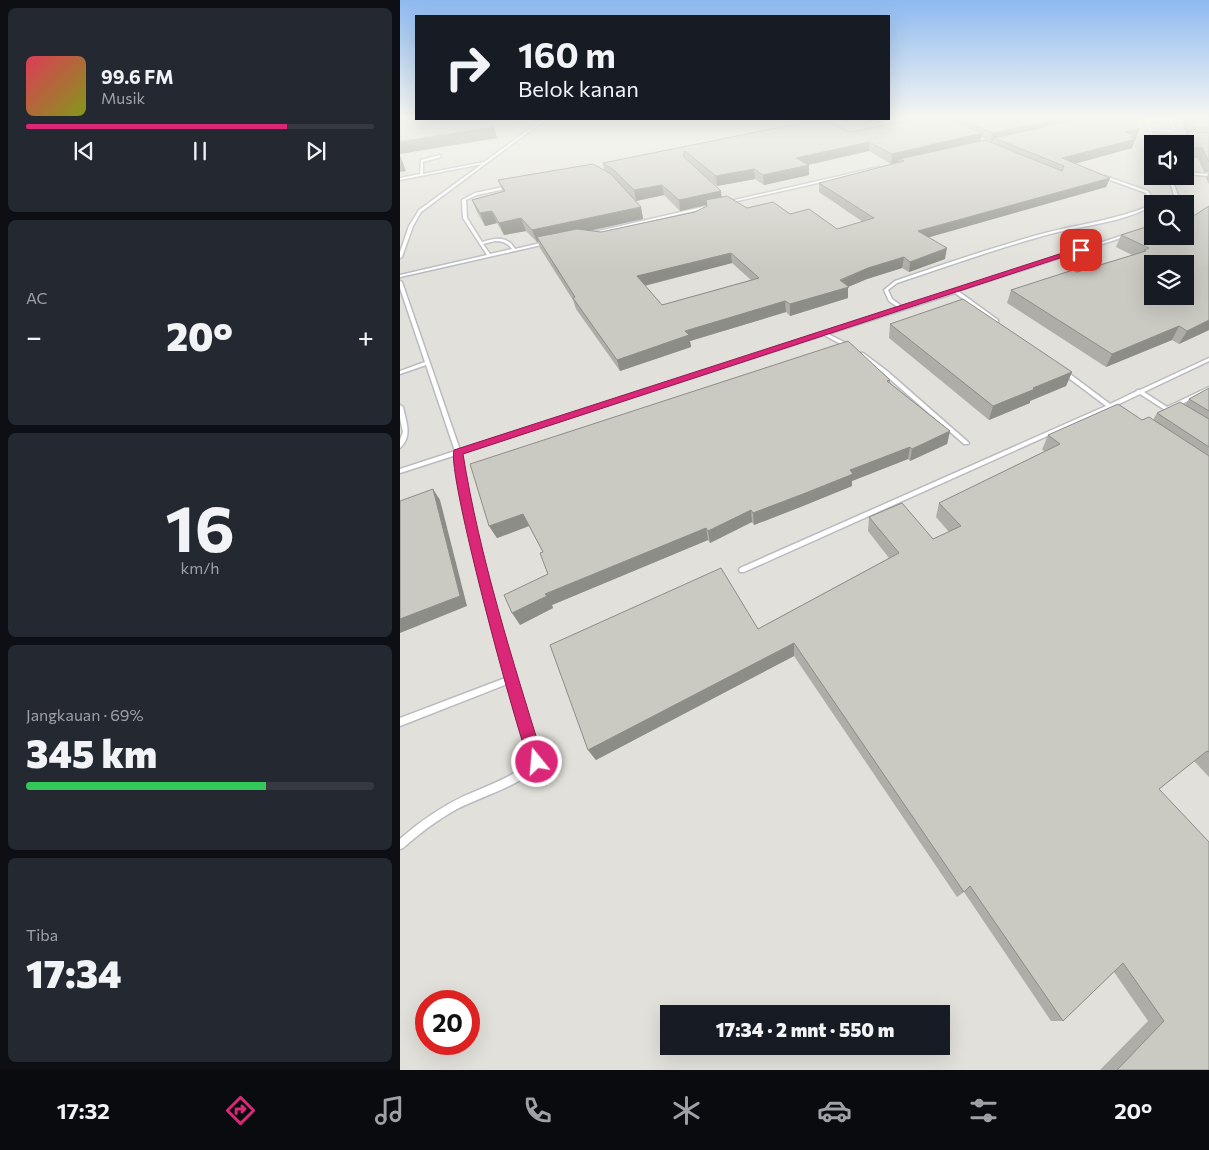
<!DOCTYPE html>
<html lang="id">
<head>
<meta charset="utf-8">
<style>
	body { margin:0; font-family:Commissioner,sans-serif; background:#242831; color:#f1f3f6; height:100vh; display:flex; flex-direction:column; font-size:19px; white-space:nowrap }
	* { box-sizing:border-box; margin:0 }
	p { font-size:16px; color:#9ea1a6 }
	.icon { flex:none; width:28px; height:28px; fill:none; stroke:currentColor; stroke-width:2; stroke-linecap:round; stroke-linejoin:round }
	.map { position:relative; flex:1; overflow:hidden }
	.side { display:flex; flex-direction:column; gap:8px; padding:8px; background:#0d0f14; width:400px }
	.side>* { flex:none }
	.top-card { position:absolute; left:15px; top:15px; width:475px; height:105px; border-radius:0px; box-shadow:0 5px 20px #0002; background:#171b24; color:#f1f3f6; overflow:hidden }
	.buttons { position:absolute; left:744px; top:135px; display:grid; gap:10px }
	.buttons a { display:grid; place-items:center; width:50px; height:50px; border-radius:0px; background:#171b24; box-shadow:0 5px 20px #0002; font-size:25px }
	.speed { position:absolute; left:15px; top:990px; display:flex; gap:10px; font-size:25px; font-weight:700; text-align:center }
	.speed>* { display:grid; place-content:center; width:65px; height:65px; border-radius:50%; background:#171b24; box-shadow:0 5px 20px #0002; line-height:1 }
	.speed .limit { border:8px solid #d22; background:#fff; color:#111 }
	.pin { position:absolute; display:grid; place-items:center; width:42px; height:42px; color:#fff; margin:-21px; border-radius:10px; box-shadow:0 2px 8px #0006 }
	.me { position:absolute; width:55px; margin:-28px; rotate:343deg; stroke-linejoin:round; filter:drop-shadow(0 0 4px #0008) }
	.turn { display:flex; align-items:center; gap:18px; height:105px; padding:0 20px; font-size:22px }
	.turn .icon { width:65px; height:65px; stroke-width:2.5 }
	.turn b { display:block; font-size:35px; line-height:42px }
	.big { font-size:38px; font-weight:800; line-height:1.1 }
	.side .widget { flex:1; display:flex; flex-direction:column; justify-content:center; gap:8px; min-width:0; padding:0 18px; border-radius:8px; background:#242831 }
	.side .dial { align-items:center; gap:0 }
	.dial b { font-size:65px; line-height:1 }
	.song { display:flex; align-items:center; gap:15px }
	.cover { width:60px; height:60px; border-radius:8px; background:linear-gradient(135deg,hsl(350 70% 55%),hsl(70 70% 35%)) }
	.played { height:5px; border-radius:2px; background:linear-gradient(90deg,#db2777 75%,#363941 75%) }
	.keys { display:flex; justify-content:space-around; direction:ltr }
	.heat { display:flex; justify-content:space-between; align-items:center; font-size:28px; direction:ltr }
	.charge { height:8px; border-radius:4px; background:linear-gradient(90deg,#34c759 69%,#363941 0) }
	.trip { position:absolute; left:260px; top:1005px; width:290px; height:50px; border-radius:0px; background:#171b24; box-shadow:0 5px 20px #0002; font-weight:800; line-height:50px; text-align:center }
	.dock { display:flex; height:80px; justify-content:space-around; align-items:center; background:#090b0e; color:#9ea1a6 }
	.dock .icon { width:35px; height:35px }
	.dock .active { color:#db2777 }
	.dock b { font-size:22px; color:#f1f3f6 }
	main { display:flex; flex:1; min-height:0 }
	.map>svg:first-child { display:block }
	.industrial { fill:#e1e0da; fill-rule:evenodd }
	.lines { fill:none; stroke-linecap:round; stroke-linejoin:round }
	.lane-casing { stroke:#babbc1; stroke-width:3 }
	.lane { fill:#fff; fill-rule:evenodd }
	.wall { fill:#aeada7; fill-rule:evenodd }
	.shaded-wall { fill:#8d8d88 }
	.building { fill:#cac9c2; stroke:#8d8d88; fill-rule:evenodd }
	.route { fill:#db2777; stroke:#8e194d }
</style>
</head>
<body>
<main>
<section class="side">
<div class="widget">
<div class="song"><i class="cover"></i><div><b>99.6 FM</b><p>Musik</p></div></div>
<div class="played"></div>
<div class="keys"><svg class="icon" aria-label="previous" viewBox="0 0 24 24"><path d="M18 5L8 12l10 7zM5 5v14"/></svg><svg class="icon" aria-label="pause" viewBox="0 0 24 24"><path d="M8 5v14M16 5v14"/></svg><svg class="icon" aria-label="next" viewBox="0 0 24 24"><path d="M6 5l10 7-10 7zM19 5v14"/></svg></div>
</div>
<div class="widget"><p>AC</p>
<div class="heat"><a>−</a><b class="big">20°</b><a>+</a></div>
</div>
<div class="widget dial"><b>16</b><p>km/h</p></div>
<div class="widget"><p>Jangkauan · 69%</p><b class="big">345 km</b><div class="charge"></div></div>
<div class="widget"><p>Tiba</p><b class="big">17:34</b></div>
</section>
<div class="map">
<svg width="809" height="1070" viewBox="0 0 809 1070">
	<rect width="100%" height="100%" fill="#edede2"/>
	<path class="industrial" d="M0,118h809v952h-809zM752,144h33v32h-33zM752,204h33v32h-33zM752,264h33v32h-33zM26,1001h43v43h-43zM269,1014h272v32h-272z"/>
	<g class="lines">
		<g class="lane-casing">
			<g id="lane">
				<path d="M724,118h3l19,5 -2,-5h2l5,11 22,1 -3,-8 2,-1 4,10 -4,1 -21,-1 2,3 39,5 -1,1 -38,-4 3,8h-2l-7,-19z"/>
				<path d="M113,119h33l-125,93 -8,14 -11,31 -2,1v-6l9,-26 10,-16 63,-46 -82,16v-2l20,-4 1,-14 19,-5 1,2 -18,5v12l61,-12 58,-42h-28z"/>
				<path d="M479,167l1,2 -152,34 -2,-1z"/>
				<path d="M785,172l24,2v2l-24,-2z"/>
				<path d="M705,176l43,15 5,9 -1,6c-31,17 -68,19 -102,28 -52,14 -102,32 -153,49l-9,7 4,9 11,8 224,-73 3,1 -172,56 40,29v2h-4l-39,-29 -127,41 24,12v2h-4l-24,-13 -363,118 8,56 47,170 25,83c-10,20 -63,36 -84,47 -20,11 -37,24 -54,39l-3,1v-10c19,-17 41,-32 64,-43 25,-11 48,-18 68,-36l-22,-77 -110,43v-8l108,-41 -45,-168 -7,-54 -56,18v-4l55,-18 -29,-86 -26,9v-3l25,-9 -25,-74v-7l2,1 58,168 439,-142 -10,-7 -5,-11 11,-9c49,-17 99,-34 150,-48 35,-9 71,-13 104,-27v-6l-3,-7 -41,-15z"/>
				<path d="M768,176h3l10,28h-4z"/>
				<path d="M108,186l1,2 -32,7 -11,5 1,18 15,24c13,-4 25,-7 33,7l30,-7 2,1 -1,1 -146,33v-2l87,-20 -24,-37 -1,-18 13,-7zM95,241c8,0 13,2 17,8l-22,5 -7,-10z"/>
				<path d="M311,205h1v2l-120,27 -2,-1z"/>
				<path d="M459,353h4l24,18 81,71 1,1 -1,1h-4l-81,-71 -24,-18z"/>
				<path d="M809,358v3l-65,31 23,15 42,-20v4l-40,19h-4l-25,-16 -25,12 1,1 -1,1h-5l-366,164h-4l-1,-2 1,-2 366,-162 -44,-33v-2h4l44,33 27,-13v-1h3z"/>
				<path d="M0,405l3,2c3,15 10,29 -3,41v-8l3,-8 -3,-14z"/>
			</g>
		</g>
		<use href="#lane" class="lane"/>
	</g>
	<g class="wall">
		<path d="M518,118h157l-1,2 65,9 -7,19 -57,16 35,14 -4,9 -177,50 16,22 -36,13 -7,-4 -35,11 -19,8v11l-58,18 -4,-4 -96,29 1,6 -71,24 -44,-62 -3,-9 -33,-52 -2,-6h-1l-11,-11 -22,4 -7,-12 -12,3 -8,-14 -5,-12 31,-8 -5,-12 106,-10 -1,-7 218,-44 29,13zM581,137l10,5 2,-1v2l-13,-2zM469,151l22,13 8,-2v1l-80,20v9l44,30 -26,7 -47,-15 -43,-6 -25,-11 -19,-22 14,11 38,-7 9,6 45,-10v-10zM217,180l19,21 28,-6 16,16 27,-6v1l-12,6 -94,20 -10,-2 52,-11 -2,-12zM332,263l19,17 -89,25 -17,-19z"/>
		<path d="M779,118h30v66l-3,-6 3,-6h-5l-6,-14h-9l-4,-14h-1l-1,-3 3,-8z"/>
		<path d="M749,226l60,104 -30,14 -7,-4 -66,27 -99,-64 4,-13 66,-18 55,-17 -16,-8 5,-12z"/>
		<path d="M490,324l182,48 -6,14 -36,15v2l-41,17 -100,-82z"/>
		<path d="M490,380v3l60,48 -3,13 -37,17 -2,-2 -56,22v5l-49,20 -49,19 -2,-3 -42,21 -2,-3 -156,65 1,3 -33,17 28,-51 -5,-22 -14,-26 -32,12 -8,-12z"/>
		<path d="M809,388v389l-15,-16 -35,28 50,281h-109l48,-49 -34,-49 -51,49h-12l-87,-129 -7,5 -163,-241 -198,104 -8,-10 170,-121 131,-71 -21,-27 1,-14 64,22 16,-7 -13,-15 3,-14 106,-52 -3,-1 6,-15 94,-15h11l4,-7 28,-8 4,-6z"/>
	</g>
	<g class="shaded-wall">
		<path d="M664,118h11l-2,5 -79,15 -1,3 -2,1 2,-9z"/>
		<path d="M83,119h8l1,3 -8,2z"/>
		<path d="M94,127l3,11 -97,16v-12z"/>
		<path d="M739,129l-7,19 -69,19 -1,-9 63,-26z"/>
		<path d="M582,133l-2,10 -81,16v3l-8,2 1,-10z"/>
		<path d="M469,142v9l-72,16 -1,-9z"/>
		<path d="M0,155l6,16 -6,1z"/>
		<path d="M409,165v10l-45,10 -1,-10z"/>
		<path d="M354,169l1,10 -38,7 -1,-10z"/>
		<path d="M710,178l-4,9 -190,54 2,-10z"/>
		<path d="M262,185l2,10 -28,6 -2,-11z"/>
		<path d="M321,191l1,10 -42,10 -1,-11z"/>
		<path d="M241,207l2,12 -104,23 -2,-5 1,5h-1l-5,-12z"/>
		<path d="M92,211l5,12 -12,3 -5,-13z"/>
		<path d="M121,218l5,13 -22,4 -5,-12z"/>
		<path d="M547,248l-2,11 -36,13 1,-10z"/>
		<path d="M331,253l1,10 -93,24 -2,-11z"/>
		<path d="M504,257l-2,11 -35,11 -19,8v11l-58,18v-12l78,-36z"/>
		<path d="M385,301l1,11 -96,29 1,6 -71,24 -3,-11 68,-29z"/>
		<path d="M809,320v10l-30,14 8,-13z"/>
		<path d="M779,326l-7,14 -66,27 6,-13z"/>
		<path d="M672,372l-6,14 -36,15v2l-41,17 4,-14 40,-18z"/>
		<path d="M550,431l-3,13 -37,17 2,-12z"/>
		<path d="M510,447l-2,12 -56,22v5l-49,20 -49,19 -1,-12 97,-43z"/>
		<path d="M33,489l7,11 27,106 -67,27v-14z"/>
		<path d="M351,510l1,12 -42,21 -2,-12z"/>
		<path d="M123,514l6,12 -32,12 -8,-12z"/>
		<path d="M306,528l2,12 -156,65 1,3 -33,17 -8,-12 33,-19z"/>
		<path d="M394,643v13l-198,104 -8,-10z"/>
	</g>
	<g class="building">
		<path d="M0,118h16v1h70l8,8 -94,15z"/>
		<path d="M518,118h27l37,15 -90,21 -23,-12 -73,16 13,7 -46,10 -9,-6 -38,7 -31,-25 -2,5 38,35 -42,9 -17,-15 -28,5 -19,-19 -12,-8 218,-44h4l25,13z"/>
		<path d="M556,118h108l-71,15z"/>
		<path d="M684,118h50l5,11 -14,3 12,4 -6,1 5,2 -74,19 48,20 -192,53 29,17 -37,14 -6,-5 -36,11 -28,12 9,7 -59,17 -5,-3 -100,30 4,4 -72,25 -44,-62 2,-1 -38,-60 40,-8 24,3 94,-20 12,-6 -1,-6 21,-4 20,12 26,-6 17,12 19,-5 28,20 37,-11 -55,-35 85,-22 -5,-2 86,-19 77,31 2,-5 -70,-28zM331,253l28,25 -97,27 -25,-29z"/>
		<path d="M787,118h22v10l-18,-2z"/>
		<path d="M787,131l22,2v29l-7,-14h-8z"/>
		<path d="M193,164l18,10 30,33 -109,23 -11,-12 -22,5 -7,-12 -12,2 -8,-13 33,-9 -7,-11z"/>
		<path d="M809,206v114l-22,11 -8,-5 -67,28 -101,-64 62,-20 4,2 69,-21 -2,-1 5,-2 -28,-13 28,-9 3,1v9h33v-17l10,-4zM752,264h33v32h-33z"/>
		<path d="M563,299l109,73 -39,16 2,1 -42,17 -103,-82z"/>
		<path d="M448,341l42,39 -3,1 63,50 -38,18 -2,-2 -60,23 3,4 -50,20 -50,19 -2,-3 -43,21 -2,-3 -161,66 2,2 -35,17 -8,-18 44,-21 -8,-21 3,-1 -20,-38 -34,12 -19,-62z"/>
		<path d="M809,388v23l-20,-12z"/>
		<path d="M780,402l29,17v28l-52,-34z"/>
		<path d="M718,404l24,16 7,-3 60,39v296l-2,-1 -48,38 50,53v228h-92l47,-49 -41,-58 -60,58 -93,-135 -6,6 -170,-249 -206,107 -38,-105 171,-77 37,61 141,-76 -30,-36 33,-14 31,36 28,-13 -22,-23 121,-59 -12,-9z"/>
		<path d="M33,489l27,107 -60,23v-118z"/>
	</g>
	<linearGradient id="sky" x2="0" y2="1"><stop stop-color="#8db9f0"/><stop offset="0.44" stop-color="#f7f7f2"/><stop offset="1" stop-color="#f7f7f2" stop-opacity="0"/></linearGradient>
	<rect width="809" height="268" fill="url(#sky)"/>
	<path class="route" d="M678,248l6,2 -621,204c17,105 50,207 81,308l-2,5 -5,3 -6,-3c-14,-34 -85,-295 -77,-317z"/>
</svg>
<div class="buttons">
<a><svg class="icon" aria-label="sound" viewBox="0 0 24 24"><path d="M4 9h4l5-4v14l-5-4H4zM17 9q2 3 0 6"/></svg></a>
<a><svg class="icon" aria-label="search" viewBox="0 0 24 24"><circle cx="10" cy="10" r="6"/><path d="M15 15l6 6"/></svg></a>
<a><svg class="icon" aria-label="layers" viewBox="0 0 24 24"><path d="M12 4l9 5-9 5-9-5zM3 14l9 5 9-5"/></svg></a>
</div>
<div class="speed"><div class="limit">20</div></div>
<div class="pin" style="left:681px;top:250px;background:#d93025"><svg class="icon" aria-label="arrive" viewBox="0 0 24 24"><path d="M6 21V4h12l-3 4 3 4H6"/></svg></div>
<svg class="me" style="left:137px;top:762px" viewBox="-20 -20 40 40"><circle r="17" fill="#db2777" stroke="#fff" stroke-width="3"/><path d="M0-11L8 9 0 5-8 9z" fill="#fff"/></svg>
<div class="trip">17:34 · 2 mnt · 550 m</div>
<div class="top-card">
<div class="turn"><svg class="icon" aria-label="right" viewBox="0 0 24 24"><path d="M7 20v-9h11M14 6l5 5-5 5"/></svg><div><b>160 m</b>Belok kanan</div></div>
</div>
</div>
</main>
<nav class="dock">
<b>17:32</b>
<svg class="icon active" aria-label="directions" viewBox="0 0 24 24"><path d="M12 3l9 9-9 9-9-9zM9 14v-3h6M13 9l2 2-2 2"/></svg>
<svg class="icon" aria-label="music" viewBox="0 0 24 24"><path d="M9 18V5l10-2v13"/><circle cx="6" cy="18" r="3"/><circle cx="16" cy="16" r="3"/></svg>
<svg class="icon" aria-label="phone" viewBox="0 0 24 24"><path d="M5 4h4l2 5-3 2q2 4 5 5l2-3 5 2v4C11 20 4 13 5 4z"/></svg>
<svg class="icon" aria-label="climate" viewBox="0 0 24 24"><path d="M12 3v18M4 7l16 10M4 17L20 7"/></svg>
<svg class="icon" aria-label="car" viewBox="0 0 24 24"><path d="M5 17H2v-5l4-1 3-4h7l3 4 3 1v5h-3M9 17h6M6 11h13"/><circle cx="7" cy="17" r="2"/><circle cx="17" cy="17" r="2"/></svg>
<svg class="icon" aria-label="filters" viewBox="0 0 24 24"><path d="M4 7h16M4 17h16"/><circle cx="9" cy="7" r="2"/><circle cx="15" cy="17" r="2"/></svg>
<b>20°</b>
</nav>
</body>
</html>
